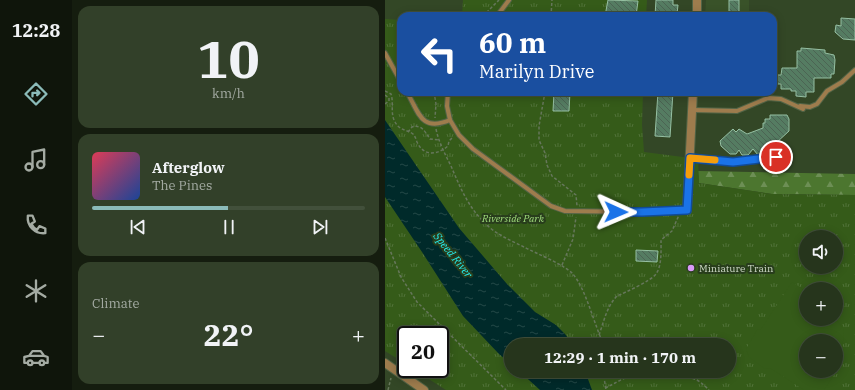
<!DOCTYPE html>
<html lang="en">
<head>
<meta charset="utf-8">
<style>
	body { margin:0; font-family:"IBM Plex Serif",serif; background:#324029; color:#f1f3f6; height:100vh; display:flex; flex-direction:column; font-size:15px; white-space:nowrap }
	* { box-sizing:border-box; margin:0 }
	p { font-size:13px; color:#a4aba3 }
	.icon { flex:none; width:22px; height:22px; fill:none; stroke:currentColor; stroke-width:2; stroke-linecap:round; stroke-linejoin:round }
	.map { position:relative; flex:1; overflow:hidden }
	.drawer { display:flex; flex-direction:column; gap:6px; padding:6px; background:#151d0f; width:313px }
	.drawer>* { flex:none }
	.hud { position:absolute; left:12px; top:12px; width:380px; height:84px; border-radius:12px; box-shadow:0 2px 10px #0003,0 0 0 1px #42503b; background:#1a4fa0; color:#fff; overflow:hidden }
	.controls { position:absolute; left:414px; top:230px; display:grid; gap:8px }
	.controls a { display:grid; place-items:center; width:44px; height:44px; border-radius:50%; background:#26351c; box-shadow:0 2px 10px #0003,0 0 0 1px #42503b; font-size:20px }
	.speed { position:absolute; left:12px; top:326px; display:flex; gap:8px; font-size:20px; font-weight:700; text-align:center }
	.speed>* { display:grid; place-content:center; width:52px; height:52px; border-radius:50%; background:#26351c; box-shadow:0 2px 10px #0003,0 0 0 1px #42503b; line-height:1 }
	.speed .limit { border:2px solid #111; border-radius:6px; background:#fff; color:#111 }
	.pin { position:absolute; display:grid; place-items:center; width:34px; height:34px; color:#fff; margin:-17px; border:2px solid #fff; border-radius:50%; box-shadow:0 1px 4px #0007 }
	.me { position:absolute; width:44px; margin:-22px; rotate:91deg; stroke-linejoin:round; filter:drop-shadow(0 0 3px #0008) }
	.turn { display:flex; align-items:center; gap:14px; height:84px; padding:0 16px; font-size:18px }
	.turn .icon { width:52px; height:52px; stroke-width:2.5 }
	.turn b { display:block; font-size:28px; line-height:34px }
	.big { font-size:30px; font-weight:800; line-height:1.1 }
	.drawer .tile { flex:1; display:flex; flex-direction:column; justify-content:center; gap:6px; min-width:0; padding:0 14px; border-radius:12px; background:#324029 }
	.drawer .dial { align-items:center; gap:0 }
	.dial b { font-size:52px; line-height:1 }
	.song { display:flex; align-items:center; gap:12px }
	.cover { width:48px; height:48px; border-radius:6px; background:linear-gradient(135deg,hsl(350 70% 55%),hsl(220 70% 35%)) }
	.played { height:4px; border-radius:2px; background:linear-gradient(90deg,#8bbbb9 50%,#42503b 50%) }
	.keys { display:flex; justify-content:space-around; direction:ltr }
	.heat { display:flex; justify-content:space-between; align-items:center; font-size:22px; direction:ltr }
	.trip { position:absolute; left:119px; top:338px; width:232px; height:40px; border-radius:20px; background:#26351c; box-shadow:0 2px 10px #0003,0 0 0 1px #42503b; font-weight:800; line-height:40px; text-align:center }
	main { display:flex; flex:1; min-height:0 }
	.dock { display:flex; flex-direction:column; width:72px; justify-content:space-around; align-items:center; background:#0f150b; color:#a4aba3 }
	.dock .icon { width:28px; height:28px }
	.dock .on { color:#8bbbb9 }
	.dock b { font-size:18px; color:#f1f3f6 }
	.map>svg:first-child { display:block }
	.built { fill:#395229 }
	.forest { fill:url(#forest-firs) }
	.park { fill:url(#park-tufts); fill-rule:evenodd }
	.pitch { fill:#355b19; fill-rule:evenodd }
	.water { fill:url(#water-ripples) }
	.building { fill:url(#building-back-hatch); stroke:#96c0a3 }
	.lines { fill:none; stroke-linecap:round; stroke-linejoin:round }
	.service-casing { stroke:#526446; stroke-width:6 }
	.minor-casing { stroke:#526446; stroke-width:10 }
	.tertiary-casing { stroke:#526446; stroke-width:10 }
	.path { stroke:#66775b; stroke-width:1.5; stroke-dasharray:3 2; stroke-linecap:butt }
	.service { stroke:#9e7c4d; stroke-width:4 }
	.minor { stroke:#9e7c4d; stroke-width:8 }
	.tertiary { stroke:#9e7c4d; stroke-width:8 }
	.route-casing { stroke:#114b97; stroke-width:10 }
	.route { stroke:#1a73e8; stroke-width:7 }
	.slow { stroke:#f59e0b; stroke-width:7 }
	.poi-dot { fill:#d99af7; stroke:#283d1c; stroke-width:1.5 }
	.labels { text-anchor:middle; stroke-width:4; stroke-linejoin:round; paint-order:stroke }
	.park-label { font-size:10px; font-style:italic; fill:#a0dc7c; stroke:#283d1c }
	.poi-label { font-size:10px; fill:#cedac7; stroke:#283d1c; text-anchor:start }
	.water-label { font-size:11px; font-style:italic; fill:#25ebeb; stroke:#283d1c }
</style>
</head>
<body>
<main>
<nav class="dock">
<b>12:28</b>
<svg class="icon on" aria-label="directions" viewBox="0 0 24 24"><path d="M12 3l9 9-9 9-9-9zM9 14v-3h6M13 9l2 2-2 2"/></svg>
<svg class="icon" aria-label="music" viewBox="0 0 24 24"><path d="M9 18V5l10-2v13"/><circle cx="6" cy="18" r="3"/><circle cx="16" cy="16" r="3"/></svg>
<svg class="icon" aria-label="phone" viewBox="0 0 24 24"><path d="M5 4h4l2 5-3 2q2 4 5 5l2-3 5 2v4C11 20 4 13 5 4z"/></svg>
<svg class="icon" aria-label="climate" viewBox="0 0 24 24"><path d="M12 3v18M4 7l16 10M4 17L20 7"/></svg>
<svg class="icon" aria-label="car" viewBox="0 0 24 24"><path d="M5 17H2v-5l4-1 3-4h7l3 4 3 1v5h-3M9 17h6M6 11h13"/><circle cx="7" cy="17" r="2"/><circle cx="17" cy="17" r="2"/></svg>
</nav>
<section class="drawer">
<div class="tile dial"><b>10</b><p>km/h</p></div>
<div class="tile">
<div class="song"><i class="cover"></i><div><b>Afterglow</b><p>The Pines</p></div></div>
<div class="played"></div>
<div class="keys"><svg class="icon" aria-label="previous" viewBox="0 0 24 24"><path d="M18 5L8 12l10 7zM5 5v14"/></svg><svg class="icon" aria-label="pause" viewBox="0 0 24 24"><path d="M8 5v14M16 5v14"/></svg><svg class="icon" aria-label="next" viewBox="0 0 24 24"><path d="M6 5l10 7-10 7zM19 5v14"/></svg></div>
</div>
<div class="tile"><p>Climate</p>
<div class="heat"><a>−</a><b class="big">22°</b><a>+</a></div>
</div>
</section>
<div class="map">
<svg width="470" height="390" viewBox="0 0 470 390">
	<defs>
		<pattern id="forest-firs" width="22" height="20" patternUnits="userSpaceOnUse"><rect width="22" height="20" fill="#4c762f"/><path d="M5 1l3.5 6h-7zM16 11l3.5 6h-7z" fill="#6d8f55"/></pattern>
		<pattern id="park-tufts" width="24" height="20" patternUnits="userSpaceOnUse"><rect width="24" height="20" fill="#355b19"/><path d="M3 7l-1-3M5 7V3M7 7l1-3M15 17l-1-3M17 17v-4M19 17l1-3" fill="none" stroke="#517239"/></pattern>
		<pattern id="water-ripples" width="26" height="14" patternUnits="userSpaceOnUse"><rect width="26" height="14" fill="#002a2a"/><path d="M2 4q2-2 4 0t4 0M15 11q2-2 4 0t4 0" fill="none" stroke="#244847"/></pattern>
		<pattern id="building-back-hatch" width="6" height="6" patternUnits="userSpaceOnUse"><rect width="6" height="6" fill="#557c62"/><path d="M-1 5l2 2M0 0l6 6M5-1l2 2" fill="none" stroke="#4c6453"/></pattern>
	</defs>
	<rect width="100%" height="100%" fill="#334726"/>
	<path class="built" d="M321,0h43v16h-44z"/>
	<path class="forest" d="M313,171l157,3v21l-83,-1 -73,-11z"/>
	<g class="park">
		<path d="M78,0h184l-1,16h-184z"/>
		<path d="M0,19l16,1v72h242l-1,33 2,27 54,7 1,24 73,11 83,1v195h-409l-33,-21h27v-34h-34v29l-21,-13zM421,237h30v30h-30zM421,289h30v30h-30zM421,341h30v30h-30zM126,345h218v26h-218z"/>
	</g>
	<path class="pitch" d="M407,282l14,9v28h30l8,11 -3,34 -17,26h-20l-34,-22 -5,1 -16,-12 -3,-8 11,-19 4,-1zM421,341h30v30h-30z"/>
	<g class="water">
		<path d="M0,120l74,108 48,56 28,28 21,13 9,9 8,11h-62v19l-12,-10 -36,-38 -41,-64 -37,-55z"/>
		<path d="M134,371h66l7,19h-52z"/>
	</g>
	<g class="building">
		<path d="M223,0l30,1 -2,15h-31z"/>
		<path d="M271,0h17v5h5l-1,9h-5v2h-17z"/>
		<rect x="344" y="0" width="10" height="16"/>
		<path d="M456,18l14,1v21l-12,-1 -8,-7 1,-7 5,1z"/>
		<path d="M416,48l24,2v3l9,2 1,5 -1,14h-3v4h-17v14h-8v5l-10,-1v-5h-5v-2h-10v-5h-4v-9h4l1,-7h15v-17h4z"/>
		<path d="M169,92h16l-1,19h-16z"/>
		<path d="M273,92h15l-3,45 -15,-1z"/>
		<path d="M385,115h17l2,4v12l-14,13 -7,-1v8l-4,4h-6l-5,-6 -5,6h-6l-3,-5 -3,4h-6l-9,-8 -1,-5 13,-12 3,3 3,-3 8,5 16,-6v-5h2v-4h5z"/>
		<path d="M251,250l22,1 -1,11 -21,-1z"/>
	</g>
	<g class="lines">
		<g class="service-casing">
			<g id="service">
				<path d="M112,16l12,-16"/>
				<path d="M0,53l16,29"/>
				<path d="M22,92c12,21 14,40 43,28"/>
				<path d="M63,92l-1,14 3,14 9,15 14,14 78,57 14,5 77,1 45,-2"/>
				<path d="M415,106l10,1 7,-3 10,-13 15,-9 13,-12"/>
				<path d="M307,110l45,1 31,-13 13,1 22,10"/>
				<path d="M305,158l43,4 43,-5"/>
			</g>
		</g>
		<g class="minor-casing">
			<g id="minor">
				<path d="M312,16v-16"/>
				<path d="M302,210l6,-118"/>
			</g>
		</g>
		<g class="tertiary-casing">
			<path id="tertiary" d="M0,363l39,27"/>
		</g>
		<g class="path">
			<path d="M98,16l16,-16"/>
			<path d="M166,16l1,-16"/>
			<path d="M0,91l6,3c3,9 -1,19 4,28 5,9 11,7 18,12 2,2 3,5 4,8 7,15 20,13 31,4l1,-5 4,-4"/>
			<path d="M49,92l2,12 -1,14"/>
			<path d="M160,92l-6,34v14l6,13 2,12 5,11 24,19 1,11"/>
			<path d="M0,95l4,3v3l-4,3"/>
			<path d="M51,129c3,14 9,25 15,37 9,21 17,41 34,57 10,11 25,17 39,24 13,7 37,16 48,26 14,15 22,52 32,72"/>
			<path d="M23,132l4,-5c10,-3 13,5 18,12l9,1"/>
			<path d="M0,238l16,39 16,25 89,88"/>
			<path d="M177,265l11,-26 3,-22"/>
			<path d="M214,335c5,-14 8,-29 18,-39 9,-4 34,-15 39,-22 6,-8 5,-24 5,-34l11,-9 7,-16"/>
			<path d="M214,338l1,7"/>
			<path d="M218,371l3,19"/>
			<path d="M261,371l5,3"/>
			<path d="M220,388c7,-3 13,-7 20,-10 17,-5 56,-5 72,2 5,3 9,7 12,10"/>
			<path d="M3,390l3,-12"/>
		</g>
		<use href="#service" class="service"/>
		<use href="#minor" class="minor"/>
		<use href="#tertiary" class="tertiary"/>
	</g>
	<g class="lines">
		<g class="route-casing">
			<path id="route" d="M231,212h26l45,-2 3,-52 43,4 43,-5"/>
		</g>
		<use href="#route" class="route"/>
		<path class="slow" d="M304,175l1,-17 25,2"/>
	</g>
	<circle class="poi-dot" cx="306" cy="268" r="4"/>
	<g class="labels">
		<g class="park-label">
			<text x="128" y="222">Riverside Park</text>
		</g>
		<g class="poi-label">
			<text x="314" y="272">Miniature Train</text>
		</g>
		<g class="water-label">
			<text transform="translate(68 255) rotate(51)" y="4">Speed River</text>
		</g>
	</g>
</svg>
<div class="controls">
<a><svg class="icon" aria-label="sound" viewBox="0 0 24 24"><path d="M4 9h4l5-4v14l-5-4H4zM17 9q2 3 0 6"/></svg></a>
<a>+</a>
<a>−</a>
</div>
<div class="speed"><div class="limit">20</div></div>
<div class="pin" style="left:391px;top:157px;background:#d93025"><svg class="icon" aria-label="arrive" viewBox="0 0 24 24"><path d="M6 21V4h12l-3 4 3 4H6"/></svg></div>
<svg class="me" style="left:231px;top:212px" viewBox="-20 -20 40 40"><path d="M0-17L14 15 0 8-14 15z" fill="#1a73e8" stroke="#fff" stroke-width="4"/></svg>
<div class="trip">12:29 · 1 min · 170 m</div>
<div class="hud">
<div class="turn"><svg class="icon" aria-label="left" viewBox="0 0 24 24"><path d="M17 20v-9H6M10 6l-5 5 5 5"/></svg><div><b>60 m</b>Marilyn Drive</div></div>
</div>
</div>
</main>
</body>
</html>
